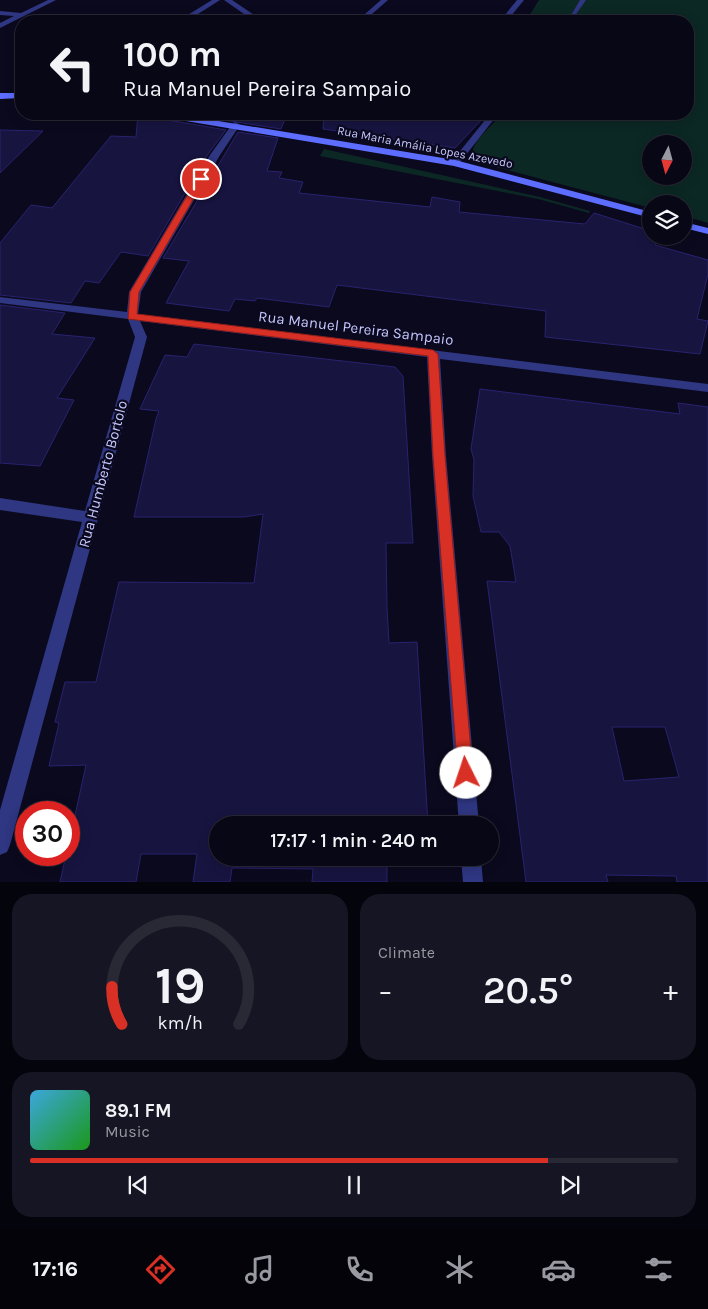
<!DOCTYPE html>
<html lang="en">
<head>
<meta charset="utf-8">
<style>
	body { margin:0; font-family:Karla,sans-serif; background:#161523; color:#f1f3f6; height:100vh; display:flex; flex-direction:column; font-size:19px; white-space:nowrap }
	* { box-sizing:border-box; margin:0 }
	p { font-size:16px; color:#9899a1 }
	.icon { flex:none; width:28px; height:28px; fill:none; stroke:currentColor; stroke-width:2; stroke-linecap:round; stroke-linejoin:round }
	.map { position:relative; height:882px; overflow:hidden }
	.side { display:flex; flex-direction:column; gap:12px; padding:12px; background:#04040c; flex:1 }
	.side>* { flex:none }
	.guide { position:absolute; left:15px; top:15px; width:679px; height:105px; border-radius:20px; box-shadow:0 2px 12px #0003,0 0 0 1px #292835; background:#080716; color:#f1f3f6; overflow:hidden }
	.needle { width:32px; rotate:186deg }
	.tools { position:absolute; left:642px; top:135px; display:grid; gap:10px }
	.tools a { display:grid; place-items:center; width:50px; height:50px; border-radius:50%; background:#080716; box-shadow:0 2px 12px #0003,0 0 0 1px #292835; font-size:25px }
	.speed { position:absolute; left:15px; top:801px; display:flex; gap:10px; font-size:25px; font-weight:700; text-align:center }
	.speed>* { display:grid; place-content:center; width:65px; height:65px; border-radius:50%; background:#080716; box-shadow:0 2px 12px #0003,0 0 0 1px #292835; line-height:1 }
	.speed .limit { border:8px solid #d22; background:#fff; color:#111 }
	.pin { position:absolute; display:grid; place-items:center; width:42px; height:42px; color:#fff; margin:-21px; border:2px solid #fff; border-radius:50%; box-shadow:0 1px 5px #0007 }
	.me { position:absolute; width:55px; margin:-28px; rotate:356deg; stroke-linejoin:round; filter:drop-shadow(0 0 4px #0008) }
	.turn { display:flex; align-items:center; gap:18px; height:105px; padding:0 25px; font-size:22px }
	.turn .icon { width:65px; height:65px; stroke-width:2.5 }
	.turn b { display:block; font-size:35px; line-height:42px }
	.big { font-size:38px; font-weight:600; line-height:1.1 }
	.side .widget { flex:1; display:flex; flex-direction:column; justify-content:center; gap:8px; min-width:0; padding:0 18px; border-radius:20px; background:#161523 }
	.side .dial { align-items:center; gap:0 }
	.dial svg { height:130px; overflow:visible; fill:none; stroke:#292835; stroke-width:7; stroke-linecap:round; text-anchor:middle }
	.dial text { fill:#f1f3f6; stroke:none }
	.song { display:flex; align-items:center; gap:15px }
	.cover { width:60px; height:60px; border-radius:8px; background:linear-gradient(135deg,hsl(200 70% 55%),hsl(120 70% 35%)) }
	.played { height:5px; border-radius:2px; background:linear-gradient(90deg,#d93025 80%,#292835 80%) }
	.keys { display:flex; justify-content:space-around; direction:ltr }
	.heat { display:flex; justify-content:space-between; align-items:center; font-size:28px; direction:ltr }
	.side .tiles { flex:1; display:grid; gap:12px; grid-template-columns:1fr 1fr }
	.widget:last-child { grid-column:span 2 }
	.trip { position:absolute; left:209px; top:816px; width:290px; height:50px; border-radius:25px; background:#080716; box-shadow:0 2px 12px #0003,0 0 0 1px #292835; font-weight:600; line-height:50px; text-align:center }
	.tabs { display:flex; height:80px; justify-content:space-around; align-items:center; background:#030309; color:#9899a1 }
	.tabs .icon { width:35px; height:35px }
	.tabs .current { color:#d93025 }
	.tabs b { font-size:22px; color:#f1f3f6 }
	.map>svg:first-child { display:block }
	.green { fill:#0c2824; fill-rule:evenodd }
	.building { fill:#171440; stroke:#29236f; fill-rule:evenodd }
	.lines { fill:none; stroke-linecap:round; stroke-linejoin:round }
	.service { fill:#2f3682; fill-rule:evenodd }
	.minor { fill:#2f3682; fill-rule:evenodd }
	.secondary { fill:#5d6dff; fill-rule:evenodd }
	.route { fill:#d93025; stroke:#8d1f18 }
	.labels { text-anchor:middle; stroke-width:4.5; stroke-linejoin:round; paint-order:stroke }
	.far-street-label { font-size:12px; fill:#c6c7ff; stroke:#0b091e }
	.street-label { font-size:15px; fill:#c6c7ff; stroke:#0b091e }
</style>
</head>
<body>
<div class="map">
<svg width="708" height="882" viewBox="0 0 708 882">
	<rect width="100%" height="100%" fill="#0b091e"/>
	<g class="green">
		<path d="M539,0h169v223l-24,-7v-12h-33v4l-167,-44 -11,-6c-5,-15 21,-33 28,-44h187v-93h-162zM651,144h33v32h-33z"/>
		<path d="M324,149l216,48 50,14 -1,2 -51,-14 -218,-43z"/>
	</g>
	<g class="building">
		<path d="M138,114h18l6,5 64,11 -18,24 -60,102 -27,-4 -22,31 -14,-2 -14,22 -71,-8v-52l31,-38 21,3 59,-72 25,1z"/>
		<path d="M186,114h101l-6,15z"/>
		<path d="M324,114h163l-32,34 -132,-19z"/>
		<path d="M0,130l43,1 -43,42z"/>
		<path d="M238,132l40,6 -11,33 15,1 -3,6 24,4 -4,11 131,14 2,-10 28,5 -1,10 126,12 9,-11 57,18v5h10l-6,9 53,15v14l-11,45 11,2 -8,33 -155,-17 1,-26 -209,-26 -8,22 -72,-9 -2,3 -20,-2 -6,12 -63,-8 23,-42 -26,-3z"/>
		<path d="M0,305l65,8 -13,21 43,4 -38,60 17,2 -34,66 -40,-3z"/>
		<path d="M194,344l201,23 8,9 10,167h-27l1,64 2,36 28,-1 11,183h-210v33h169v24h-75l1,-13 -81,-1 -2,14h-37l4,-28h-56l-5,28h-76l6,-27h3v-12l17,-78 -37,1 10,-43 -4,-1 10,-40h31l23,-100 135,1 9,-69 -19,3h-110l22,-98 3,-8 -19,-2 25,-54 22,2z"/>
		<path d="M480,389l200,25 -2,-11 30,4v475h-31l-1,-6 -70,-1 2,7h-82l-39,-301 29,1 -6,-36 -11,-14h-18l-8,-36 1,-36 -3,-11zM612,727h53l14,50 -55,4z"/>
	</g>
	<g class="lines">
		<path class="service" d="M580,0h6l-12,17h-4z"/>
		<g class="minor">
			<path d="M48,0h8l-56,28v-5l14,-7 -14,-1v-4l21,2z"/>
			<path d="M212,0h8l-33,21h-9z"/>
			<path d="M224,0h8l31,21h-9z"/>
			<path d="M381,0h7l-24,21h-7z"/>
			<path d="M517,0h7l-17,21h-7z"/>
			<path d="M490,114h8l-40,51h-6v-4z"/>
			<path d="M236,122l4,3 -20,30 -79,137 -3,22 570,70v8l-268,-33 6,97 33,369h-20l-27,-369 -5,-99 -287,-36 7,16 -137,508 -3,7 -7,3v-45l82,-288 -82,-12v-12l85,13 50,-174 -7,-18 -128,-16v-6l127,15 2,-20 81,-137 23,-32z"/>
			<path d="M461,858h20l2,24h-20z"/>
		</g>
		<g class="secondary">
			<path d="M0,93h21v5l-21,1z"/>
			<path d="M158,114h18l279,46 196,52v6l-197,-52 -292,-49z"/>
			<path d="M684,222l24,6v6l-24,-6z"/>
		</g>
	</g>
	<path class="route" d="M201,176l4,3 -66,113 -2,22 296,36 5,4 7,102 28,317 -2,5 -5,2 -6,-2 -2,-5 -25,-317 -5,-100 -300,-37 2,-27 67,-113z"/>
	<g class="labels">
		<g class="far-street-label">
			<text transform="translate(425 147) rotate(11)" y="4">Rua Maria Amália Lopes Azevedo</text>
		</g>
		<g class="street-label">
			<text transform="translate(356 328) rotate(7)" y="5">Rua Manuel Pereira Sampaio</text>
			<text transform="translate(103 474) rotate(-75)" y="5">Rua Humberto Bortolo</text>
		</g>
	</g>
</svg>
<div class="tools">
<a><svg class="needle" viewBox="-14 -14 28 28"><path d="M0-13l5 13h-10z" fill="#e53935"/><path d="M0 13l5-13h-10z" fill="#9899a1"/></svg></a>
<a><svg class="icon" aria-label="layers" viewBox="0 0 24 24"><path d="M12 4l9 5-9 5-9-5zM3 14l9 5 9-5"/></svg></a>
</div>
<div class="speed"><div class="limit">30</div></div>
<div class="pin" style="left:201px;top:179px;background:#d93025"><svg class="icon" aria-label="arrive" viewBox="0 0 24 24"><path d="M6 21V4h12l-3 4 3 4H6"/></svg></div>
<svg class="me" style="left:466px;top:773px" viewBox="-20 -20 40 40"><circle r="19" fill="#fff"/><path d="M0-13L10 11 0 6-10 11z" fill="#d93025"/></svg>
<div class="trip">17:17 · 1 min · 240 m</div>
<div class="guide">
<div class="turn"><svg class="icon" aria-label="left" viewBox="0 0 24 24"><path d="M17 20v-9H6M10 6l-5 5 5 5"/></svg><div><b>100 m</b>Rua Manuel Pereira Sampaio</div></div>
</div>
</div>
<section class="side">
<div class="tiles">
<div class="widget dial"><svg viewBox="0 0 100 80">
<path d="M14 69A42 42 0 1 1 86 69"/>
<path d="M14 69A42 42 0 0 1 8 46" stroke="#d93025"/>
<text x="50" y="56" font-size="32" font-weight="700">19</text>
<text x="50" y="72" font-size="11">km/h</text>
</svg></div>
<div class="widget"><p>Climate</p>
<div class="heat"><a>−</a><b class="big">20.5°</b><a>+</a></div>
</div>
<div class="widget">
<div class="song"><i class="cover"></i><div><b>89.1 FM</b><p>Music</p></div></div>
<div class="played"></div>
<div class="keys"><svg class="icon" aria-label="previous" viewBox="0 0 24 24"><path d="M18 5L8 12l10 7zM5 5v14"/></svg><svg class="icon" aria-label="pause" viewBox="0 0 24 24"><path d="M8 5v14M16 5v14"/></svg><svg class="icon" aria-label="next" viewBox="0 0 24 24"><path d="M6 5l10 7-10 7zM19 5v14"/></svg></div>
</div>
</div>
</section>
<nav class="tabs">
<b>17:16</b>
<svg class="icon current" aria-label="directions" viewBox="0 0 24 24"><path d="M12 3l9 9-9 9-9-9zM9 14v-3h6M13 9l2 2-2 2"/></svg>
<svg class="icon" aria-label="music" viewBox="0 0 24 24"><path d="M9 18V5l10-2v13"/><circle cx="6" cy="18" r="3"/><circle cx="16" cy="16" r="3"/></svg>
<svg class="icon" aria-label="phone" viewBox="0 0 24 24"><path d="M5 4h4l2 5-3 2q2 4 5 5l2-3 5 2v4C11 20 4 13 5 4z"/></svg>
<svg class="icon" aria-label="climate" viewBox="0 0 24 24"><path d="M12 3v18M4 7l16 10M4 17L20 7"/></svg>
<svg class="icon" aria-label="car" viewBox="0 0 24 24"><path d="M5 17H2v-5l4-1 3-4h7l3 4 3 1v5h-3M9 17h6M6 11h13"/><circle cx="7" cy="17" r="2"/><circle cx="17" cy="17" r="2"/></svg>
<svg class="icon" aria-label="filters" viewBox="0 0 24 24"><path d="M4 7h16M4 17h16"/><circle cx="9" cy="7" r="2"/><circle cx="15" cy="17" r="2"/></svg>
</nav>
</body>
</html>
